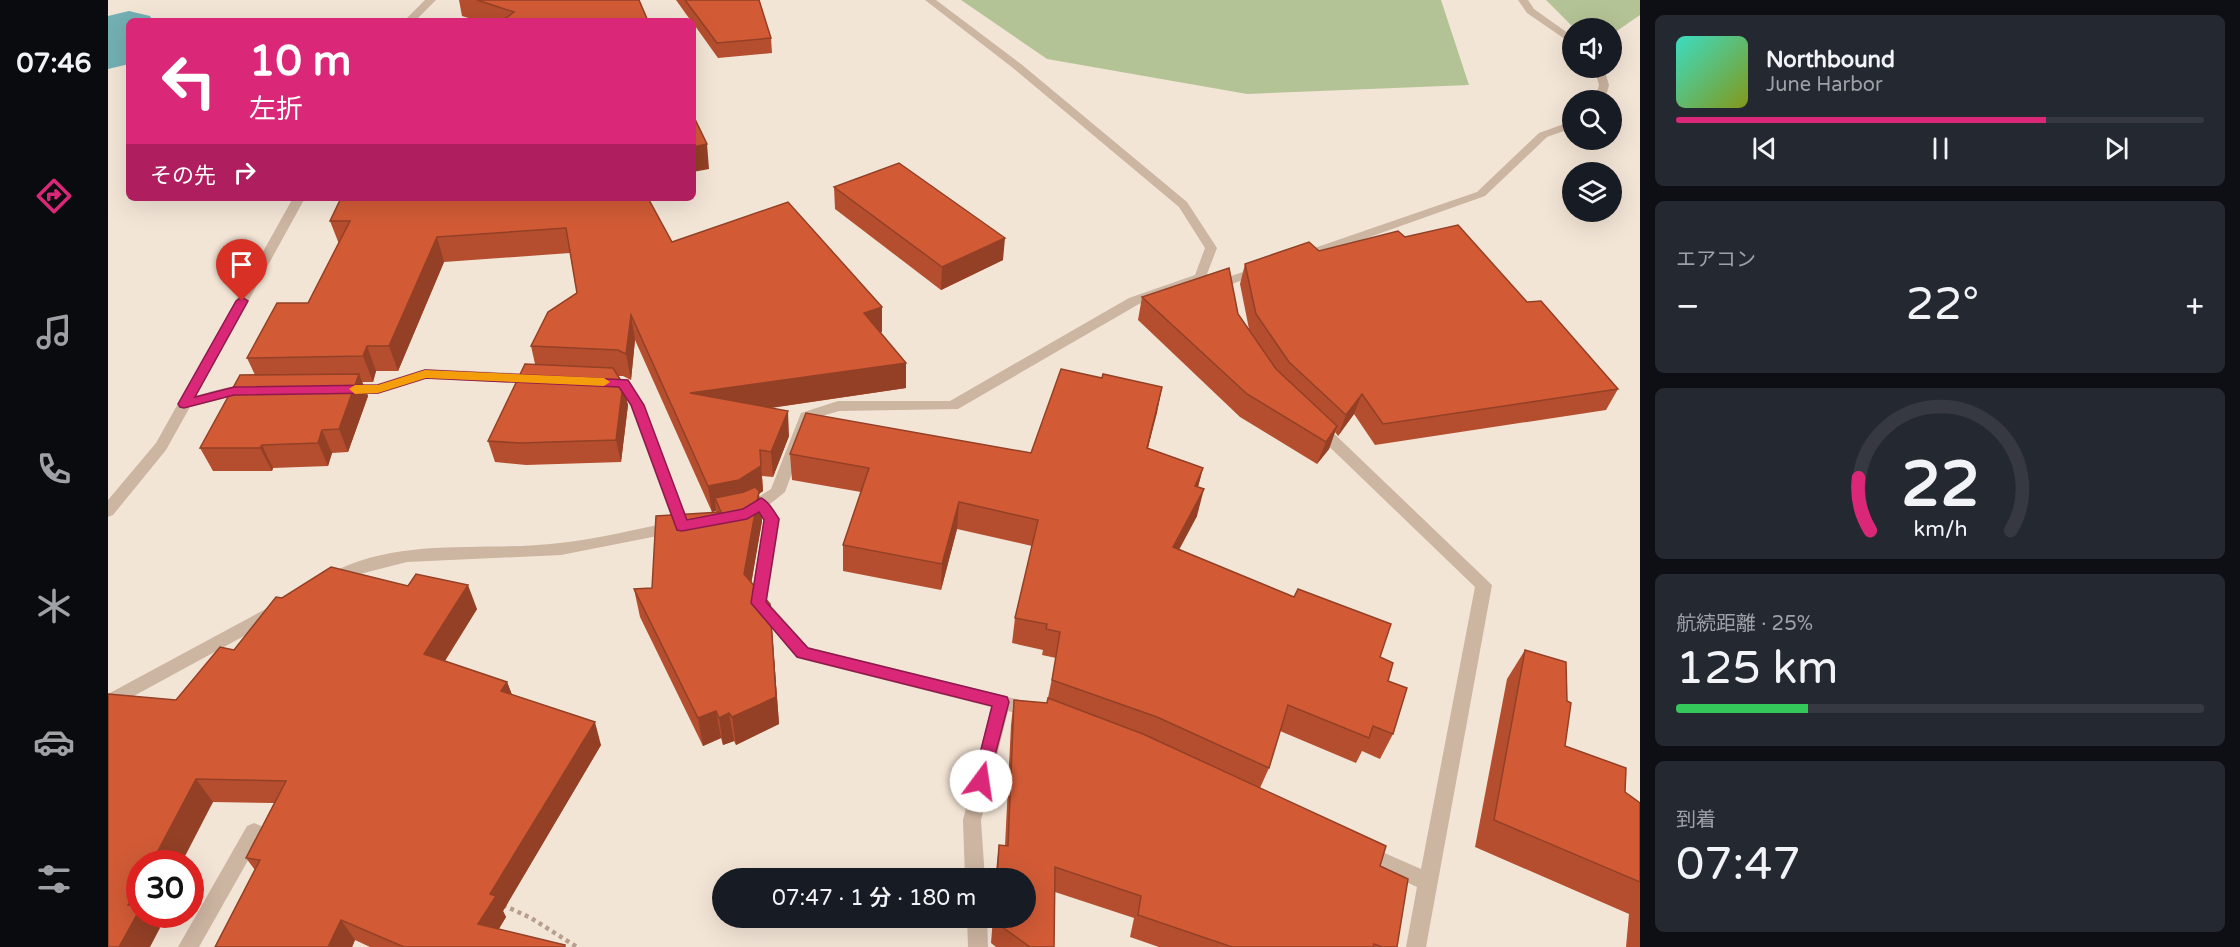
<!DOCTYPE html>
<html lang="ja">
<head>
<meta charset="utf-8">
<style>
	body { margin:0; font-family:"Varela Round","Noto Sans JP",sans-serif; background:#242831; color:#f1f3f6; height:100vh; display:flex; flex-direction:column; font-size:22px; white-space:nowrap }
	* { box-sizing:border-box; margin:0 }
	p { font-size:20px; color:#9ea1a6 }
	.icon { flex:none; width:33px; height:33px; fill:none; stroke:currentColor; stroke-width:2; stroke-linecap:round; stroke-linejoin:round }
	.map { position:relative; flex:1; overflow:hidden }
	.details { display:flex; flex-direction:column; gap:15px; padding:15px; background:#0d0f14; width:600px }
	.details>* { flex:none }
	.hud { position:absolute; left:18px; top:18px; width:570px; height:183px; border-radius:9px; box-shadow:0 6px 24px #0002; background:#db2777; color:#fff; overflow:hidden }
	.fabs { position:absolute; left:1454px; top:18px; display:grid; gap:12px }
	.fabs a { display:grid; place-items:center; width:60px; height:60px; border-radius:50%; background:#171b24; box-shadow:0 6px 24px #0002; font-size:30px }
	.speed { position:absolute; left:18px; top:850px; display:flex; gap:12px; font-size:30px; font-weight:700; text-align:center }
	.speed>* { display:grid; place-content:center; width:78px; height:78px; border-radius:50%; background:#171b24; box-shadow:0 6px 24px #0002; line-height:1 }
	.speed .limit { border:9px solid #d22; background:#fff; color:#111 }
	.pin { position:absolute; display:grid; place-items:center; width:51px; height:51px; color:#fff; margin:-62px -26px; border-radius:50% 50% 50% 0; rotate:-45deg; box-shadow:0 0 6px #0007 }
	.pin .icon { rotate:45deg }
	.me { position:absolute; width:66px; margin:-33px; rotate:14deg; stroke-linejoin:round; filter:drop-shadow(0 0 4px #0008) }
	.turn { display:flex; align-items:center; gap:21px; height:126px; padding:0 24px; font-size:27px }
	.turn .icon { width:78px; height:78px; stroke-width:2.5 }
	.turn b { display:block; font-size:42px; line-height:51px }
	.then { display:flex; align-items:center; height:57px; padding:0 24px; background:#0003; gap:12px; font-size:22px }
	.big { font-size:45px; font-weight:600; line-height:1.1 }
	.details .tile { flex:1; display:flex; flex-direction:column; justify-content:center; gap:9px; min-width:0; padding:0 21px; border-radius:9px; background:#242831 }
	.details .dial { align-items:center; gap:0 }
	.dial svg { height:156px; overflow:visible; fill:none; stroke:#363941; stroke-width:7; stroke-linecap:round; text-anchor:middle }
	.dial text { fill:#f1f3f6; stroke:none }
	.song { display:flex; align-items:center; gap:18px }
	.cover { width:72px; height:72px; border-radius:9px; background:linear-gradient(135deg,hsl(170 70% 55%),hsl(70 70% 35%)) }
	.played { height:6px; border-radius:3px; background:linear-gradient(90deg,#db2777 70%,#363941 70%) }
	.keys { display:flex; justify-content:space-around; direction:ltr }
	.heat { display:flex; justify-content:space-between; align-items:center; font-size:33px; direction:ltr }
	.charge { height:9px; border-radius:4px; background:linear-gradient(90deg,#34c759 25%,#363941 0) }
	.trip { position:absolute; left:604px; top:868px; width:324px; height:60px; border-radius:30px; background:#171b24; box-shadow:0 6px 24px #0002; font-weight:600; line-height:60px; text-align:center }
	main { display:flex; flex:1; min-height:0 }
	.menu { display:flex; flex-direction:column; width:108px; justify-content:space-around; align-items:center; background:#090b0e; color:#9ea1a6 }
	.menu .icon { width:42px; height:42px }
	.menu .selected { color:#db2777 }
	.menu b { font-size:27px; color:#f1f3f6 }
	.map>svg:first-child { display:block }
	.green { fill:#b4c395 }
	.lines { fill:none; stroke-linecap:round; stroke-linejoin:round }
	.river { fill:#73b0b3; fill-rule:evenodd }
	.path { stroke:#b89e8c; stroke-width:4.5; stroke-dasharray:4 4; stroke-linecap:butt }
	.street { fill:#ccb5a1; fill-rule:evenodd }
	.wall { fill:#b54e2e }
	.shaded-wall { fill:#934026 }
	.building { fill:#d25b36; stroke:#934026; stroke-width:1.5 }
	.route { fill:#db2777; stroke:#8e194d; stroke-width:1.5 }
	.slow { fill:#f59e0b }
</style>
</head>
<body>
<main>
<nav class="menu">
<b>07:46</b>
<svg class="icon selected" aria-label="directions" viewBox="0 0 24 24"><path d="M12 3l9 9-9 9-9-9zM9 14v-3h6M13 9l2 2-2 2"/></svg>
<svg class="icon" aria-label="music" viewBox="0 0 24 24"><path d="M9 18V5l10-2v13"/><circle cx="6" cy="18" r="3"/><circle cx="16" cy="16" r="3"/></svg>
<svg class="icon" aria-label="phone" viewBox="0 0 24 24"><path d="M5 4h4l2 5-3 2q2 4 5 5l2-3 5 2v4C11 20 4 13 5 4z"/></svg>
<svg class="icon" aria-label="climate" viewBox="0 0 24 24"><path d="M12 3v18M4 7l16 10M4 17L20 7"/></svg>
<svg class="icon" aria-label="car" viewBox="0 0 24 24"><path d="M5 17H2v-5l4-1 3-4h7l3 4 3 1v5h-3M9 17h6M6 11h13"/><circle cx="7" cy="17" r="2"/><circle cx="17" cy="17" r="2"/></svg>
<svg class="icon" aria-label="filters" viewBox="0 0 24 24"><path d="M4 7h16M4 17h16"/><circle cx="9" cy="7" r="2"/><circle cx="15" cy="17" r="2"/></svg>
</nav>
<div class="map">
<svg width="1532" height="947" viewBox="0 0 1532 947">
	<rect width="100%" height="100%" fill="#f3e5d6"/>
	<g class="green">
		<path d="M853,0h480l28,85 -222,9 -200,-35z"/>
		<path d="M1438,0h94v15l-29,20v-7h-37z"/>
	</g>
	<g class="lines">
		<path class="river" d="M21,11l21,5 3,5h-24v43l-21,5v-53z"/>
		<path class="path" d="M395,905l28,13 46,29"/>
		<g class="street">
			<path d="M317,0h11l-21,21h-11z"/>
			<path d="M817,0h11l85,64 166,138 30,46 -10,26 18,4 36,-12 6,4 -37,15 -29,-4 -62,23 -181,105 -119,2 -27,8 -27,73 -15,12 10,15 -13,82 41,46 232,58 3,5 -3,5 -6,3 -26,-7 -27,109 4,59h-20l-2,-59 28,-113 -194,-49 -47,-55 14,-83 -6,-8 -15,8 -5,-2 -3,-4 3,-4 33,-21 30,-76 37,-12h112l179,-103 66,-23 10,-27 -26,-41 -166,-139z"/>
			<path d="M1410,0h10l6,9 38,27v8l-45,-31z"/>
			<path d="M1486,68h10l5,17 -4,15h-10l4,-15z"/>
			<path d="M1464,121v7l-25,9 -62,59 -180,64h-8l-2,-3 2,-3 180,-62 62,-59z"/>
			<path d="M185,198h12l-109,198c14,-4 51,-17 61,-5l-7,5h-16l-44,11 -24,43 -53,65 -5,2v-17l48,-57z"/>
			<path d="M317,369l113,5 7,5 -7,5 -112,-5 -48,15h-32l-7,-5 7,-5h31z"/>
			<path d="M496,377l24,3 16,25 46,121 -2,4 -127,25 -154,7 -47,12 -31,13 -6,-2 -2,-4c4,-7 11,-9 18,-12 70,-32 148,-17 221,-26 38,-4 75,-14 113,-21l-43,-117 -11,-18 -20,-2 -2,-3 2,-3z"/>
			<path d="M1210,422l5,1 169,162 -66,362h-20l11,-60 -60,-28 -3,-6 3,-6 7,-3 57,25 54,-282 -162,-156 -2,-4 2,-4z"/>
			<path d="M165,605l6,2 2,5 -2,5 -171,93v-16z"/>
			<path d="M146,823l7,3 3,6 -65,115h-21l69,-121z"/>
			<path d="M859,918h20l1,29h-20z"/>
		</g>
	</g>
	<g class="wall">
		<path d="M351,0h180l9,21h-170l-16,-5z"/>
		<path d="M568,0h83l12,38 1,15 -54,5 -25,-35v-2h-2z"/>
		<path d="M726,187l169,73 -62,30 -106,-81z"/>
		<path d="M233,198l331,44 210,65v25h-2l26,56 -135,20 18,28 -16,41 -11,-1 1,15 -4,3 3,27 -11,61 19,22 9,120 -43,21 -2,-4 -11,4 -2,-7 -18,8 -63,-129 -6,-28 18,-1 64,-76v-1l-4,1 -77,-172 -4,40 -8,-4h-5l10,29 -7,57 -95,3 -31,-3 -7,-21 47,-77 -4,-18 46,-53 -7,-40 -126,9 -46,109h-22l-3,11h-11l6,14 -20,56 -16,1 -4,13 -55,2 -1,3h-59l-13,-23 55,-73 -8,-17 61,-55 31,-59 -9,-23z"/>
		<path d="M1297,237l122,65 91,87 -12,21 -231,35 -21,-31 -16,22 -3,-4 -6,17 -12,15 -77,-47 -102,-97 4,-23 96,17 11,15 -9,-45 5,-20z"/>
		<path d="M1054,387l-14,61 55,20 -5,19 -1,29 -18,34 201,107 8,24 5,53 -13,25 -18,-8 -6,12 -76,-32 -11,37 -9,20 120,78 17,81h-238l-29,-10 4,-19 -79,-26 -1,55h-58l-5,-4 2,-25h33v-39h-31l4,-34 6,1 6,-121 3,-25 33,3 9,-45 -14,-3 1,-5 -31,-7 3,-25 17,-72 -75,-17 -16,61 -98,-19v-26l18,-53 -69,-12 -2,-26 241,-1z"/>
		<path d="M174,598l195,11 -32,52 62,21 5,13 89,50 -98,166 3,6 -7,12 66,16 1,2h-196l-15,-7 -3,7h-137l40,-77 -9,-12 28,-55 -61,-1 -73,113h14l-2,4 8,9 -52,19 68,-247 58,-50z"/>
		<path d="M1417,650l40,96 60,46 15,11v144h-14l3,-33 -154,-67 32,-168z"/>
	</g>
	<g class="shaded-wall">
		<path d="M599,144l2,25 -16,3v-25z"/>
		<path d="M329,237l7,25 -46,109 -9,-25z"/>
		<path d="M897,238l-2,22 -62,30 1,-23z"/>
		<path d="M774,307v25l-18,6v-25z"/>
		<path d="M523,315l4,25 -4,40 -5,-26z"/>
		<path d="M259,346l9,25 -3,11 -10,-26z"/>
		<path d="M798,363v25l-213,31 -3,-26z"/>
		<path d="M251,374l9,22 -20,56 -9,-23z"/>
		<path d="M515,384l5,21 -7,57 -5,-22z"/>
		<path d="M1054,387l-5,26 -16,61 6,-26z"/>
		<path d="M1254,394l-8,20 -16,22 8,-21z"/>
		<path d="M680,411l1,25 -16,41 -2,-25z"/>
		<path d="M1229,426l-8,23 -12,15 9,-22z"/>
		<path d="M214,430l10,23 -4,13 -10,-23z"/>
		<path d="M154,445l11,23 -1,3 -12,-23z"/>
		<path d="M652,450l3,41 -4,3 3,27 -14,82 -4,-29 14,-79 -43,3 1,13 -4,1 -4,-26z"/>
		<path d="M1095,468l-7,26 -1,-8z"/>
		<path d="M1096,489l-7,27 -31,57 7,-26z"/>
		<path d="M851,502l-2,27 -16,61 1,-26z"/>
		<path d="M360,585l9,24 -43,69 -10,-24z"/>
		<path d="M662,604l9,120 -43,21 -4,-28z"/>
		<path d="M399,682l9,23 -15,-14z"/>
		<path d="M608,711l5,27 -18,8 -5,-28z"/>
		<path d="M621,713l5,28 -11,4 -4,-27z"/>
		<path d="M487,722l6,23 -98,166 3,6 -17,27 -11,-20 12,-30z"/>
		<path d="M88,779l17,23 -32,62h-30z"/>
		<path d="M32,885v30h14l-2,4 8,9 -10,19h-31l9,-42z"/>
		<path d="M233,920l14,20 -3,7h-24z"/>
	</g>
	<g class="building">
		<path d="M369,0h162l9,21h-146l12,-9z"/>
		<path d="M577,0h74l12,38 -54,5z"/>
		<path d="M585,115l14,29 -14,3z"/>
		<path d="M791,163l106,75 -63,29 -108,-80z"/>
		<path d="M233,198h307l24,44 116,-40 94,105 -18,6 42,50 -216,30 98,18 -17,41 -11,-2 1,16 -22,14 -31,6 -77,-171 -5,39 -8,-4 -87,-4 17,-34 29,-19 -11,-65 -129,9 -48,109h-22l-4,10 -116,2 30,-55h31l42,-82h-20z"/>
		<path d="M1350,225l69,77 14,-1 77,88 -235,35 -21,-30 -16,21 -57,-53 -33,-48 -11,-50 64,-22 10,9 79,-20 7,6z"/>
		<path d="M1121,268l9,46 38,55 61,57 -11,16 -79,-48 -105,-97z"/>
		<path d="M417,364l88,4 10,16 -7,56 -96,3 -32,-2z"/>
		<path d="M953,369l41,9 1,-4 59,13 -15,61 56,20 -8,18 9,3 -31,58 121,50 4,-8 93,35 -11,33 13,6 -5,18 19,7 -14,46 -20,-8 -4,12 -81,-33 -19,63 -112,-51 -105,-37 8,-48 -14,-3 1,-5 -32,-6 23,-98 -79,-18 -17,62 -99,-19 26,-77 -79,-14 16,-41 225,40z"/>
		<path d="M251,374l-20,55 -17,1 -4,13 -56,2 -2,3h-60l40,-73z"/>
		<path d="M647,487l4,4 -15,83 26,30 6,93 -44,20 -3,-4 -10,5 -3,-7 -18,7 -64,-129 18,-1 4,-72 65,-4 -6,-14 29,-6z"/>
		<path d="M223,567l77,19 8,-12 52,11 -44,69 83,28 -6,9 94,31 -105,172 6,2 -18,28 87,21 -1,2h-160l-63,-27 -13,27h-113l45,-87 -14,-2 40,-77 -90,-2 -45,85h-11v21l-12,20 12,2v2l-21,38h-11v-253l68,6 44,-53 14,3 42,-53 6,1z"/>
		<path d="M1417,650l41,12 1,39 4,2 -6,43 61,22 -1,24 15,11v79l-146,-62z"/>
		<path d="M940,698l95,36 243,112 -6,20 28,13 -11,68h-15l-8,-3 -1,3h-141l-94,-32 3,-19 -86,-29 -1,80h-24l-36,-26 1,-3h31v-39h-29l2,-34 9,1 6,-146 33,3z"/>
	</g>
	<path class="route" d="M134,297l6,4 -53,96 39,-10 144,-2 47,-15 203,10 16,25 43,115 56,-11 18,-11c8,3 13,14 18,21l-13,83 42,46 199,49 2,5 -22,84 -6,2 -6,-2 -2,-5 19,-75 -195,-49 -46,-54 13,-83 -5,-8 -12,7 -65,12 -5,-1 -46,-125 -12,-18 -193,-9 -48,15 -144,2 -50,13 -4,-1 -2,-3 58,-103z"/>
	<path class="slow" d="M317,370l179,8 6,4 -6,4 -178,-8 -48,15 -23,1 -6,-5 6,-4h23z"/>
</svg>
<div class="fabs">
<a><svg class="icon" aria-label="sound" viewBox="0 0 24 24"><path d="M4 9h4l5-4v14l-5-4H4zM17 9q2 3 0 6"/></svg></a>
<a><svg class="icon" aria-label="search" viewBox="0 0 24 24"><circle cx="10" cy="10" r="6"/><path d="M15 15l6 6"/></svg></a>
<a><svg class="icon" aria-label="layers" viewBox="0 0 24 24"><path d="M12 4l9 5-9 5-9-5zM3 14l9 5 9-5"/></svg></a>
</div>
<div class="speed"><div class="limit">30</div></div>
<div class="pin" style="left:134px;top:301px;background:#d93025"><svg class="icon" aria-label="arrive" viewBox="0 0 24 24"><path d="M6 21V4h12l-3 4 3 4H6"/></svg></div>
<svg class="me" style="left:873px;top:781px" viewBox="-20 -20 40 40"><circle r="19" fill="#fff"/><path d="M0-13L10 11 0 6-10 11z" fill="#db2777"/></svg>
<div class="trip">07:47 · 1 分 · 180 m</div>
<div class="hud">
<div class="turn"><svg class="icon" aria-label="left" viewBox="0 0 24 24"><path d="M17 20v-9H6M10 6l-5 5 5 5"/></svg><div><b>10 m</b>左折</div></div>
<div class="then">その先<svg class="icon" aria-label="right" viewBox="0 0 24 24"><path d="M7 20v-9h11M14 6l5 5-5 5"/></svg></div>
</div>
</div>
<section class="details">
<div class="tile">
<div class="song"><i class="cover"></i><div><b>Northbound</b><p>June Harbor</p></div></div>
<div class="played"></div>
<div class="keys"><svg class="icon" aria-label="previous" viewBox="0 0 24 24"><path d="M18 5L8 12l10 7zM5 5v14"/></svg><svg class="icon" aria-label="pause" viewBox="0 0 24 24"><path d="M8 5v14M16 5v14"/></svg><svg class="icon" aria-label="next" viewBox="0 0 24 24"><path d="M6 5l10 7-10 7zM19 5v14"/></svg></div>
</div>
<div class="tile"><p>エアコン</p>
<div class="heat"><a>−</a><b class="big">22°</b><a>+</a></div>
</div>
<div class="tile dial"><svg viewBox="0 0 100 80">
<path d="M14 69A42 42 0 1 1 86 69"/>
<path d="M14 69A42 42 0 0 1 8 42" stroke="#db2777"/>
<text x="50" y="56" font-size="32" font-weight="700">22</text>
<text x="50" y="72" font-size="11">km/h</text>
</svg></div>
<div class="tile"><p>航続距離 · 25%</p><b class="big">125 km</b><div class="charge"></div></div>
<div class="tile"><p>到着</p><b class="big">07:47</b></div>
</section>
</main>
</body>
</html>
